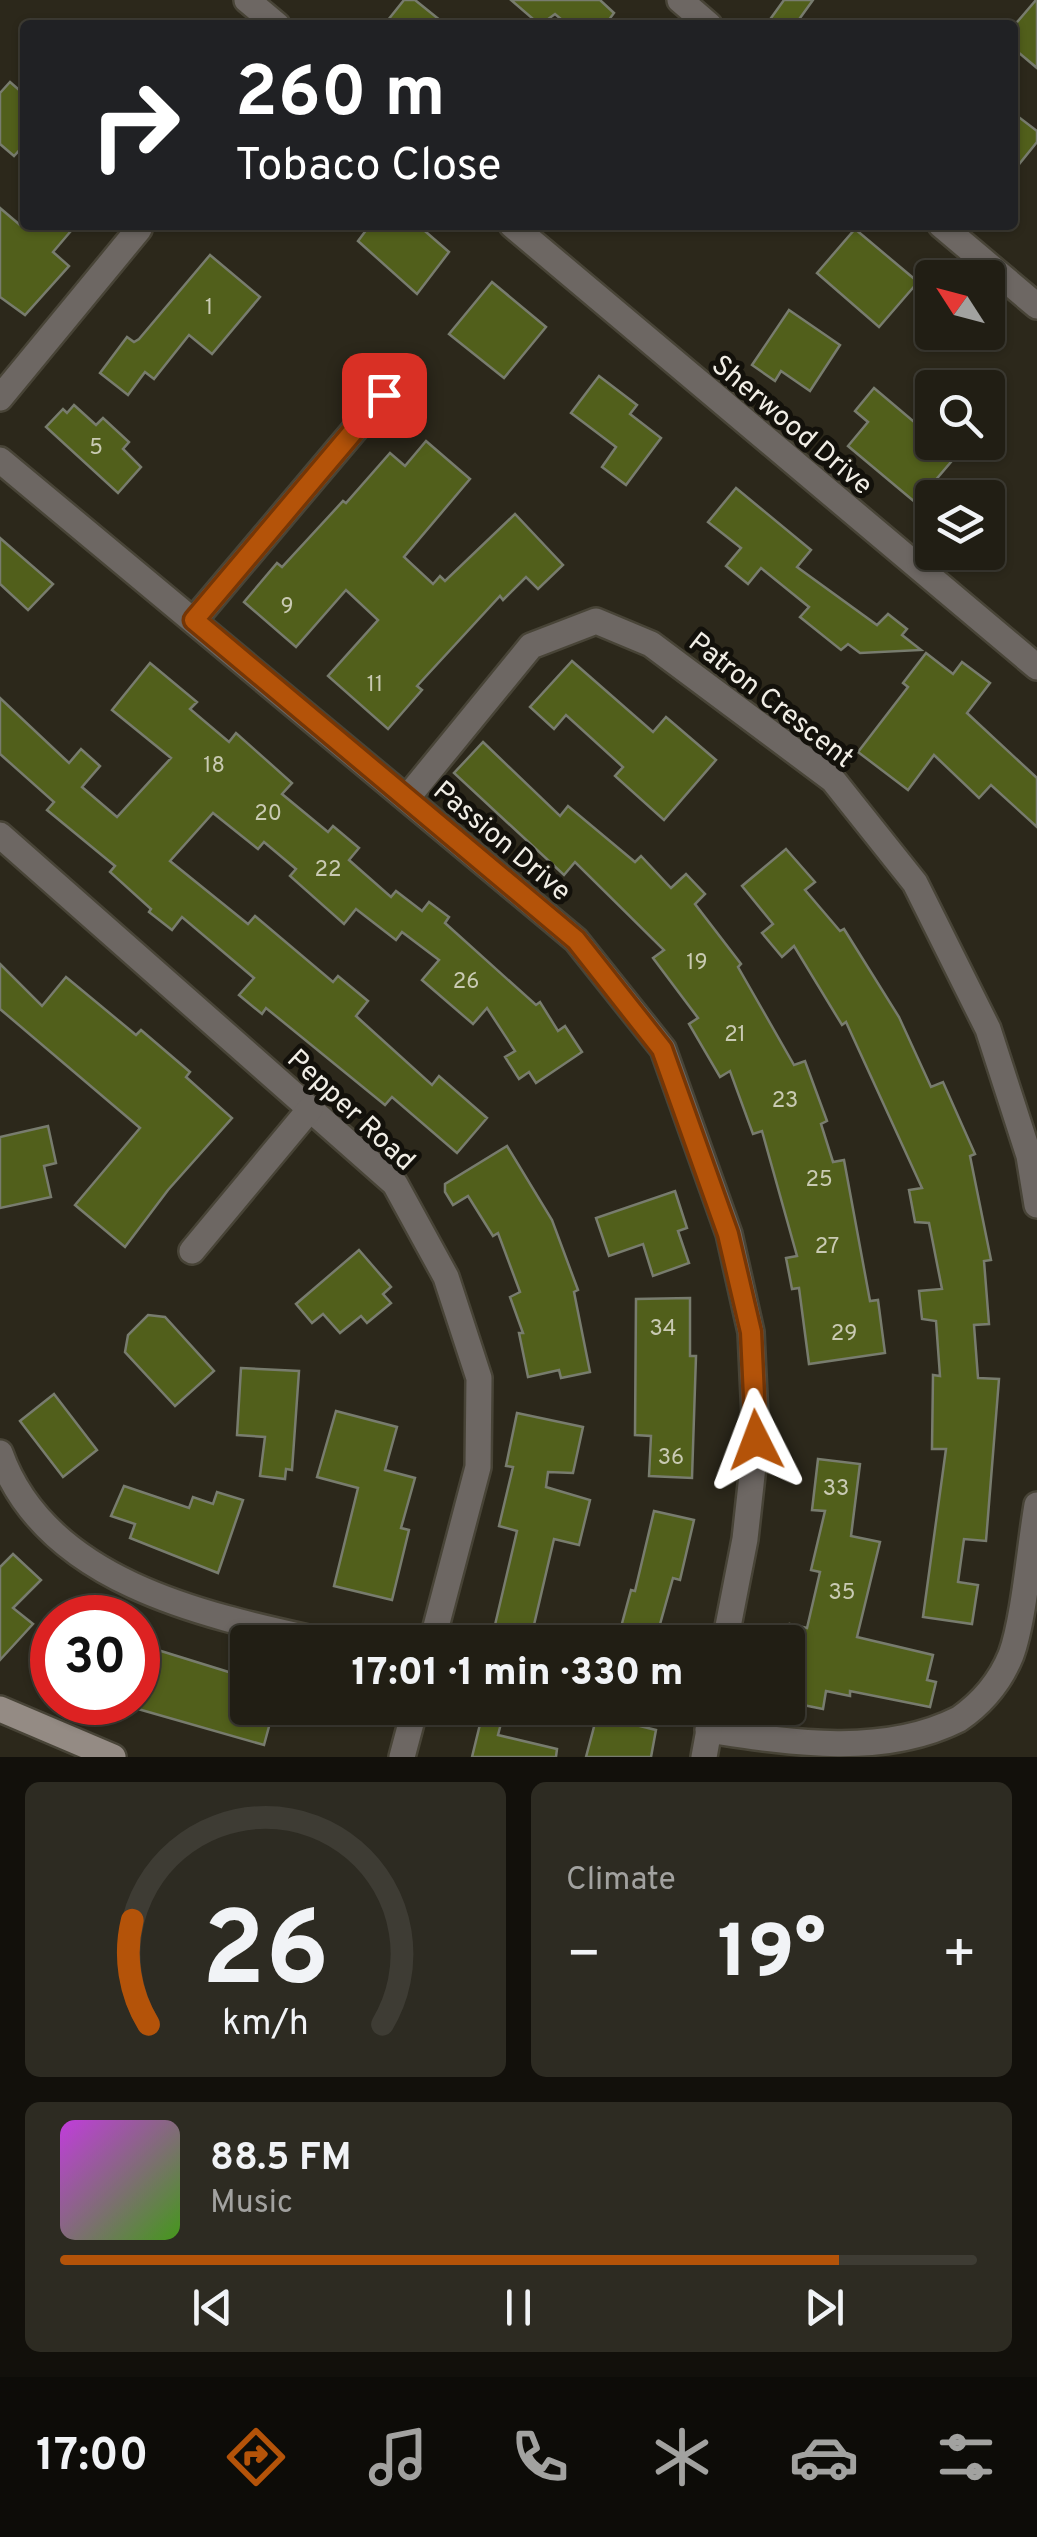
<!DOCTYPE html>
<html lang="en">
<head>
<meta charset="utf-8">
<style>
	body { margin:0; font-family:Overpass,sans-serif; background:#2d2b22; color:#f1f3f6; height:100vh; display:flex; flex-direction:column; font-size:38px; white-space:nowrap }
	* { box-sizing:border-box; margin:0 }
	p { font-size:32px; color:#a2a2a0 }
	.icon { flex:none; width:55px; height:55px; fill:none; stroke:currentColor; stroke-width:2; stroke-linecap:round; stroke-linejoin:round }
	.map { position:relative; height:1757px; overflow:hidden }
	.details { display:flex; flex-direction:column; gap:25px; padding:25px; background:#12100b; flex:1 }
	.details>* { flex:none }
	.hud { position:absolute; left:20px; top:20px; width:998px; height:210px; border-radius:10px; box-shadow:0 2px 8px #0004,0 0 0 2px #3e3c34; background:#202124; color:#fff; overflow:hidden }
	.needle { width:65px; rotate:306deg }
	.controls { position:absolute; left:915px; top:260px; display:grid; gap:20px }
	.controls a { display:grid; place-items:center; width:90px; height:90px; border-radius:10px; background:#211e14; box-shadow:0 2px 8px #0004,0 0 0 2px #3e3c34; font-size:50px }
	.speed { position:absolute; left:30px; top:1595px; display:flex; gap:20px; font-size:50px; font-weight:700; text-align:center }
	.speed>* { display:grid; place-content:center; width:130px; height:130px; border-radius:50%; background:#211e14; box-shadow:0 2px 8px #0004,0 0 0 2px #3e3c34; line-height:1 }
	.speed .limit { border:15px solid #d22; background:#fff; color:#111 }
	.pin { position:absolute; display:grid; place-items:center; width:85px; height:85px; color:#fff; margin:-42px; border-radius:20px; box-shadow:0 5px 15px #0006 }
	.me { position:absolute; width:110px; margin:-55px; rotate:357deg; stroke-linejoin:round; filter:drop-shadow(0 0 8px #0008) }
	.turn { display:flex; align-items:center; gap:35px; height:210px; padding:0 50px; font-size:45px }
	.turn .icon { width:130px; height:130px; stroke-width:2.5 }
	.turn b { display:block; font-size:70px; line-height:85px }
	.big { font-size:75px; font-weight:800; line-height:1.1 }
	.details .tile { flex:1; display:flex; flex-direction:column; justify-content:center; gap:15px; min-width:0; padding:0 35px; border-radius:15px; background:#2d2b22 }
	.details .dial { align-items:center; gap:0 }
	.dial svg { height:260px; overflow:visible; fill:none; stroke:#3e3c34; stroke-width:7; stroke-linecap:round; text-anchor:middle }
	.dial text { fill:#f1f3f6; stroke:none }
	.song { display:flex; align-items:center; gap:30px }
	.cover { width:120px; height:120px; border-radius:15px; background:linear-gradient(135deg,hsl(290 70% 55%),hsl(100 70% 35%)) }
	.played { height:10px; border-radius:5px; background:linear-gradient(90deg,#b45309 85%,#3e3c34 85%) }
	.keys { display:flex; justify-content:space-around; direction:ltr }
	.heat { display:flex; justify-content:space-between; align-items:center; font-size:55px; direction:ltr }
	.details .tiles { flex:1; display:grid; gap:25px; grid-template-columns:1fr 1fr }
	.tile:last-child { grid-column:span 2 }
	.trip { position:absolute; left:230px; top:1625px; width:575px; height:100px; border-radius:10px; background:#211e14; box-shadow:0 2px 8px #0004,0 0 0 2px #3e3c34; font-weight:800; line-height:100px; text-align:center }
	.tab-bar { display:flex; height:160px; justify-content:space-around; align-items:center; background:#0d0c08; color:#a2a2a0 }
	.tab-bar .icon { width:70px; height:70px }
	.tab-bar .on { color:#b45309 }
	.tab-bar b { font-size:45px; color:#f1f3f6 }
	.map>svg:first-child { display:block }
	.building { fill:#515f1b; stroke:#787c6e; stroke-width:2.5 }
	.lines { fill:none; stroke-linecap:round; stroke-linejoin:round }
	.street-casing { stroke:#484437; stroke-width:30 }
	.secondary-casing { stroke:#484437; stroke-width:30 }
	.street { stroke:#6d6763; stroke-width:25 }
	.secondary { stroke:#948b84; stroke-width:25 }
	.route-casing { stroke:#753606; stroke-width:25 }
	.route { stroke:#b45309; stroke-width:18 }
	.labels { text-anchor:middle; stroke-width:10; stroke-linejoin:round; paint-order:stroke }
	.number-label { font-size:22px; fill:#c9cab3 }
	.street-label { font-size:28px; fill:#f1eee6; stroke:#13110b }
</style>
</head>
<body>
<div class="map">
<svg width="1037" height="1757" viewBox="0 0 1037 1757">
	<rect width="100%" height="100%" fill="#2c281b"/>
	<g class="building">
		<path d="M404,0h11l31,25h-62z"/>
		<path d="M511,0h89l14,13 -9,12h-37l-13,-11 -15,11z"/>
		<path d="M784,0h29l-18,25h-29z"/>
		<path d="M1036,0h1v68l-25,-21v-19z"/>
		<path d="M10,82l15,13v49l-11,12 -14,-12v-51z"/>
		<path d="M1012,112l25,19v11l-25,31z"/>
		<path d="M0,208l20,17h56l-23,27 16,14 -44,49 -25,-18z"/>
		<path d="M370,225h48l31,27 -32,42 -59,-53z"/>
		<path d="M855,229l63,53 -39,45 -62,-54z"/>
		<path d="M210,255l50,42 -48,57 -23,-19 -35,44 -9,-7 -17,23 -28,-22 27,-36 7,5 5,-3z"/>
		<path d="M492,282l54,45 -42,51 -55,-44z"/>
		<path d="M789,310l51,35 -30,46 -29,-20 -6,10 -23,-16z"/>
		<path d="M599,376l38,29 -7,9 31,24 -35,47 -24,-18 14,-20 -45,-34z"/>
		<path d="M874,388l58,49v5l24,14 -40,47 -68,-57 20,-24 -13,-11z"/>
		<path d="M74,405l22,20 7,-7 26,24 -6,7 18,18 -23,26 -72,-66 17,-18 4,4z"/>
		<path d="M426,441l44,38 -66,78 29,27 7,-8 5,5 70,-67 48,51 -25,24 -12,-12 -23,23 -3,-4 -83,90 5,4 -34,39 -60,-53 50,-56 -32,-30 -50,57 -52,-45 33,-39 5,4 61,-66 3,2 44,-50 15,13z"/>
		<path d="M736,488l75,62 -14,17 80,58 11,-11 19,15 -5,6 19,15 -61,3 -12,-9 -7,6 -41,-33 9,-10 -48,-39 -13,16 -22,-18 15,-18 -33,-26z"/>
		<path d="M0,538l53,46 -25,26 -28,-26z"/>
		<path d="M926,653l27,21 9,-12 28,21 -23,30 70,65v49l-46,-42 -12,13 -45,-43 -26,35 -50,-38 50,-65 -5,-4z"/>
		<path d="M572,661l81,71 13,-15 50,43 -52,60 -49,-44 8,-9 -57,-52 -12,14 -24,-22z"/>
		<path d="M150,663l47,39 -7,7 39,33 7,-9 56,50 -10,11 46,38 5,-6 26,22 -10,12 42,37 5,-6 26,20 7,-9 20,15 -4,6 91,82 4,-3 18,29 7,-5 17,26 -46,31 -7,-11 -10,7 -14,-22 10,-6 -28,-43 -14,16 -51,-44 17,-20 -37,-28 -6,8 -40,-31 -12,15 -54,-48 6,-7 -32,-27 -6,7 -45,-36 -43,48 78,63 7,-8 78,66 5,-6 30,25 -12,15 76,69 7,-9 48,42 -30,35 -65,-56 -7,8 -119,-97 -4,6 -23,-19 15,-17 -72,-61 -10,13 -23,-18 2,-3 -41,-37 5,-6 -68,-56 7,-8 -54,-48v-56l69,65 12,-14 19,17 -18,21 35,30 54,-59 -59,-48z"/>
		<path d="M483,742l77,74 8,-10 67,56 6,-6 30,32 15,-14 19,20 -10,10 46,60 -3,3 56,98 11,-4 22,60 -6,3 12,38 11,-2 26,141 8,-1 7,53 -76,11 -10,-76 -7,1 -6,-31 11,-2 -35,-125 -9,3 -23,-63 -10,6 -31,-53 9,-6 -45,-60 11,-8 -89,-88 -11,13 -110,-102z"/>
		<path d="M786,849l29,33 -10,8 35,41 4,-2 55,88 32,70 12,-5 32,72 -5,2 21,104 -7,1 5,63 -15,1 4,53 21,1 -13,162 -22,-2 -6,43 20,3 -6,39 -49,-7 23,-168h-14l1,-74 7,1 -4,-55 -14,-2 -3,-28 23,-2 -13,-66 -14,-1 -6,-32 13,-2 -76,-166 -4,3 -48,-79 -12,11 -20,-24 11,-9 -31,-38z"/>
		<path d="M0,964l42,42 24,-29 70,58 5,-5 49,42 -4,5 46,41 -64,72 -43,57 -50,-42 65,-77 -140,-119z"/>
		<path d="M48,1126l8,37 -12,3 7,31 -51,11v-71z"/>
		<path d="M507,1146l45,74 26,70 -4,2 16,80 -29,6 -2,-8 -31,7 -9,-44h4l-13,-36 10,-5 -22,-59 -5,3 -25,-40 -15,9 -8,-13v-8z"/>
		<path d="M675,1191l12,37 -9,3 11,32 -36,13 -10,-32 -34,12 -13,-38z"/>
		<path d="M359,1250l32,37 -8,7 8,9 -24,20 -6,-7 -21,17 -17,-19 -11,9 -16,-19z"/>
		<path d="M690,1298v58h6l-4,122 -43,-2 2,-40 -16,-1 1,-136z"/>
		<path d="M148,1315l17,2 49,54 -39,35 -50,-54 3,-17z"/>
		<path d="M241,1368l58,3 -7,99 -6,-1 -1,10 -25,-3 5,-39 -28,-2z"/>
		<path d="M54,1394l43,56 -34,27 -43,-56z"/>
		<path d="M336,1411l61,16 -12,43 30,8 -14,50 8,2 -17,70 -58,-14 24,-98 -41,-11z"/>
		<path d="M517,1413l66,14 -10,46 -25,-1 -2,15 44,13 -11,45 -25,-6 -24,103h-39l26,-111 -18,-5 14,-59 -7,-1z"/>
		<path d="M818,1459l42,5 -9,72 29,6 -23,95 76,18 -6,25 9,2 -6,25 -80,-16v5l-24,-5 -3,18 -35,-7 2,-78 17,4 13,-56 -9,-2 14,-59 -13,-1z"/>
		<path d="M124,1486l65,22 4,-11 20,7 4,-12 26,8 -25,73 -88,-35 5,-14 -24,-8z"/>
		<path d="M654,1511l40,9 -14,60 -7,-2 -18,64h-38l14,-52 4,1z"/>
		<path d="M13,1554l28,26 -28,28 20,16 -33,36v-93z"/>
		<path d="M148,1647l100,31v30h26l-10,37 -126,-36v-36z"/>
		<path d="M484,1708h21l-7,27 59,14 -1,8h-84z"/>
		<path d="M599,1708h45l-4,18 16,4 -5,27h-65z"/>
	</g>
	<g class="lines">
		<g class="street-casing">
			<g id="street">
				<path d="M247,0l30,25"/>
				<path d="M680,0l29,25"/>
				<path d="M512,225l525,442"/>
				<path d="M941,225l96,81"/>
				<path d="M0,398l139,-169"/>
				<path d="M0,460l576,480 87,109 66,185 22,98 5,107 -11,100 -20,103"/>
				<path d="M194,620l190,-225"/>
				<path d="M407,798l124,-152 65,-25 55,23 182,136 82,103 73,146 41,127 8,49"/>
				<path d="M0,835l395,349 51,93 33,101 -1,89 -46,175"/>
				<path d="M192,1251l118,-142"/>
				<path d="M0,1453c46,130 207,163 326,189"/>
				<path d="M708,1730c85,13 176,27 251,-11 23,-16 41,-37 52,-64 13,-35 19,-110 26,-150"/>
				<path d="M402,1757l13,-49"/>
				<path d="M704,1757l9,-49"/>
			</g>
		</g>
		<g class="secondary-casing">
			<path id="secondary" d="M0,1709l113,48"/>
		</g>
		<use href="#street" class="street"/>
		<use href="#secondary" class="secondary"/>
	</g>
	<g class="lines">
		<g class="route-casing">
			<path id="route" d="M384,395l-190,225 382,320 86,109 66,185 23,98 5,108"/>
		</g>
		<use href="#route" class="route"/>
	</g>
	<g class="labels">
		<g class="number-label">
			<text x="209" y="314">1</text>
			<text x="96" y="454">5</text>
			<text x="287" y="613">9</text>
			<text x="375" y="691">11</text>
			<text x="214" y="772">18</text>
			<text x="268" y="820">20</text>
			<text x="328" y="876">22</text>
			<text x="697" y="969">19</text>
			<text x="466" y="988">26</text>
			<text x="735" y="1041">21</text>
			<text x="785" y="1107">23</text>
			<text x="819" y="1186">25</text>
			<text x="827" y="1253">27</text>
			<text x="663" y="1335">34</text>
			<text x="844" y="1340">29</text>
			<text x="671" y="1464">36</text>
			<text x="836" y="1495">33</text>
			<text x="842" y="1599">35</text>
		</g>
		<g class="street-label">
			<text transform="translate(793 424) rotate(40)" y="10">Sherwood Drive</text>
			<text transform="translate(772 699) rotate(38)" y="10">Patron Crescent</text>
			<text transform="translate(503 840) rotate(40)" y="10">Passion Drive</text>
			<text transform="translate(352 1109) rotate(43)" y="10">Pepper Road</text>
		</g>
	</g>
</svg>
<div class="controls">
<a><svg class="needle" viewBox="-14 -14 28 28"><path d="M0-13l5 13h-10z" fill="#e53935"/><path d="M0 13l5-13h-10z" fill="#a2a2a0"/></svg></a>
<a><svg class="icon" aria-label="search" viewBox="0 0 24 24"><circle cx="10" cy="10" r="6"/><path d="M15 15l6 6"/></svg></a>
<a><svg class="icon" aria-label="layers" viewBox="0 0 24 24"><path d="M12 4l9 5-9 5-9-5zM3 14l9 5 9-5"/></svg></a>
</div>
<div class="speed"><div class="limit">30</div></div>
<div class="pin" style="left:384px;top:395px;background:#d93025"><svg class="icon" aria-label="arrive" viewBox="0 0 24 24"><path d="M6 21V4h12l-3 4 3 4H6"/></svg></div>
<svg class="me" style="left:756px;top:1440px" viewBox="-20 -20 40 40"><path d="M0-17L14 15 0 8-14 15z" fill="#b45309" stroke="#fff" stroke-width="4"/></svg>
<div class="trip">17:01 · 1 min · 330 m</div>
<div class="hud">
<div class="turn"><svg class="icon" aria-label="right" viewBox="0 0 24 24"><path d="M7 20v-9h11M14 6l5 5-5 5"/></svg><div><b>260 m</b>Tobaco Close</div></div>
</div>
</div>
<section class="details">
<div class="tiles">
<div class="tile dial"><svg viewBox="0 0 100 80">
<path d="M14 69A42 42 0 1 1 86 69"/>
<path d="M14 69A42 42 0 0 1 9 37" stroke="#b45309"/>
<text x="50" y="56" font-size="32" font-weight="700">26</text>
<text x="50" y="72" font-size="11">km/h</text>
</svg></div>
<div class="tile"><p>Climate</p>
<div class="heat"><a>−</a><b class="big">19°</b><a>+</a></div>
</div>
<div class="tile">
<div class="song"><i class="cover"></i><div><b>88.5 FM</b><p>Music</p></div></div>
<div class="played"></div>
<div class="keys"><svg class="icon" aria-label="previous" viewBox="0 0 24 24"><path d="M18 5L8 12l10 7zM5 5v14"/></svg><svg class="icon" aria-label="pause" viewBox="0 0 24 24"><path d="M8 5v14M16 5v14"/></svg><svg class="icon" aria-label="next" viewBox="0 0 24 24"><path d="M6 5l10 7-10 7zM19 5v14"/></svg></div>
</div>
</div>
</section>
<nav class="tab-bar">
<b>17:00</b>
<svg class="icon on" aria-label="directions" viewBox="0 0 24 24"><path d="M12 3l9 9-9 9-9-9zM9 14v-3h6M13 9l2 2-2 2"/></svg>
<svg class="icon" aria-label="music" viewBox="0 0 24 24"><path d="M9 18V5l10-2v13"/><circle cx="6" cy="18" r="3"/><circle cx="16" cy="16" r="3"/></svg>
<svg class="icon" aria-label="phone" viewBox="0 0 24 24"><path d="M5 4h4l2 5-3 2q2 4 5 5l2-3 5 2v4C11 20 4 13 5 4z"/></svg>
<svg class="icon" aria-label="climate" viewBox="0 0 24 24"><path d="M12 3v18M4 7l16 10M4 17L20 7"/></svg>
<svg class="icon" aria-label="car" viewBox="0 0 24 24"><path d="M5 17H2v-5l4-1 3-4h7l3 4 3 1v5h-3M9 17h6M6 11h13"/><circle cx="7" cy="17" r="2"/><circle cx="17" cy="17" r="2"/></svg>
<svg class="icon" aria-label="filters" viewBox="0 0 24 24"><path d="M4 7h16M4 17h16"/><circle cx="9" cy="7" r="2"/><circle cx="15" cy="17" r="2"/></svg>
</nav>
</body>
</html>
